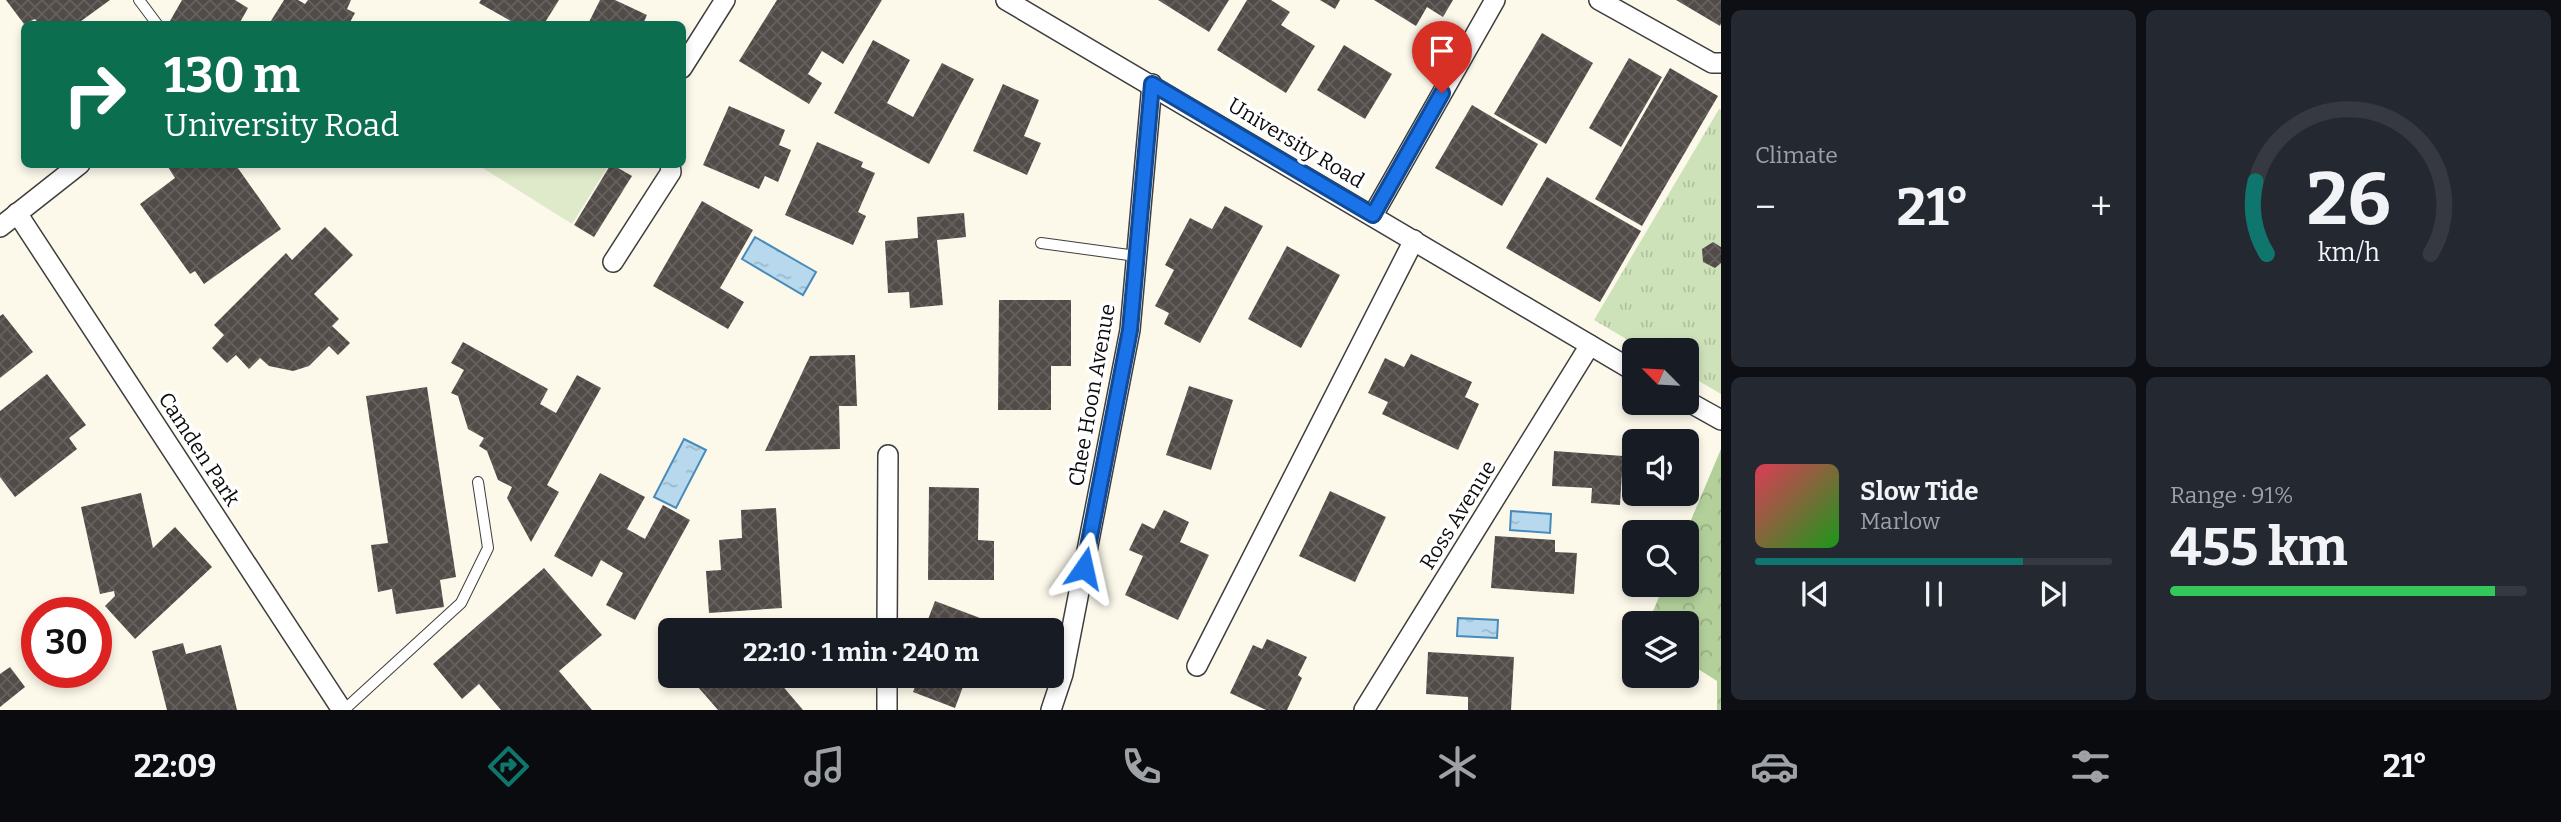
<!DOCTYPE html>
<html lang="en">
<head>
<meta charset="utf-8">
<style>
	body { margin:0; font-family:Bitter,serif; background:#242831; color:#f1f3f6; height:100vh; display:flex; flex-direction:column; font-size:26px; white-space:nowrap }
	* { box-sizing:border-box; margin:0 }
	p { font-size:23px; color:#9ea1a6 }
	.icon { flex:none; width:38px; height:38px; fill:none; stroke:currentColor; stroke-width:2; stroke-linecap:round; stroke-linejoin:round }
	.map { position:relative; flex:1; overflow:hidden }
	.sheet { display:flex; flex-direction:column; gap:10px; padding:10px; background:#0d0f14; width:840px }
	.sheet>* { flex:none }
	.guide { position:absolute; left:21px; top:21px; width:665px; height:147px; border-radius:10px; box-shadow:0 4px 10px #0003; background:#0b6e4f; color:#fff; overflow:hidden }
	.needle { width:46px; rotate:294deg }
	.fabs { position:absolute; left:1622px; top:338px; display:grid; gap:14px }
	.fabs a { display:grid; place-items:center; width:77px; height:77px; border-radius:10px; background:#171b24; box-shadow:0 4px 10px #0003; font-size:35px }
	.speed { position:absolute; left:21px; top:597px; display:flex; gap:14px; font-size:35px; font-weight:700; text-align:center }
	.speed>* { display:grid; place-content:center; width:91px; height:91px; border-radius:50%; background:#171b24; box-shadow:0 4px 10px #0003; line-height:1 }
	.speed .limit { border:10px solid #d22; background:#fff; color:#111 }
	.pin { position:absolute; display:grid; place-items:center; width:60px; height:60px; color:#fff; margin:-72px -30px; border-radius:50% 50% 50% 0; rotate:-45deg; box-shadow:0 0 7px #0007 }
	.pin .icon { rotate:45deg }
	.me { position:absolute; width:77px; margin:-38px; rotate:11deg; stroke-linejoin:round; filter:drop-shadow(0 0 5px #0008) }
	.turn { display:flex; align-items:center; gap:24px; height:147px; padding:0 28px; font-size:32px }
	.turn .icon { width:91px; height:91px; stroke-width:2.5 }
	.turn b { display:block; font-size:49px; line-height:60px }
	.big { font-size:52px; font-weight:700; line-height:1.1 }
	.sheet .widget { flex:1; display:flex; flex-direction:column; justify-content:center; gap:10px; min-width:0; padding:0 24px; border-radius:10px; background:#242831 }
	.sheet .dial { align-items:center; gap:0 }
	.dial svg { height:182px; overflow:visible; fill:none; stroke:#363941; stroke-width:7; stroke-linecap:round; text-anchor:middle }
	.dial text { fill:#f1f3f6; stroke:none }
	.song { display:flex; align-items:center; gap:21px }
	.cover { width:84px; height:84px; border-radius:10px; background:linear-gradient(135deg,hsl(350 70% 55%),hsl(120 70% 35%)) }
	.played { height:7px; border-radius:4px; background:linear-gradient(90deg,#0f766e 75%,#363941 75%) }
	.keys { display:flex; justify-content:space-around; direction:ltr }
	.heat { display:flex; justify-content:space-between; align-items:center; font-size:38px; direction:ltr }
	.charge { height:10px; border-radius:5px; background:linear-gradient(90deg,#34c759 91%,#363941 0) }
	.sheet .tiles { flex:1; display:grid; gap:10px; grid-template-columns:repeat(2,1fr) }
	.trip { position:absolute; left:658px; top:618px; width:406px; height:70px; border-radius:10px; background:#171b24; box-shadow:0 4px 10px #0003; font-weight:700; line-height:70px; text-align:center }
	.dock { display:flex; height:112px; justify-content:space-around; align-items:center; background:#090b0e; color:#9ea1a6 }
	.dock .icon { width:49px; height:49px }
	.dock .selected { color:#0f766e }
	.dock b { font-size:32px; color:#f1f3f6 }
	main { display:flex; flex:1; min-height:0 }
	.map>svg:first-child { display:block }
	.forest { fill:url(#forest-crowns) }
	.park { fill:url(#park-tufts) }
	.pitch { fill:#dfeaca }
	.water { fill:url(#water-ripples); stroke:#488bba; stroke-width:2 }
	.building { fill:url(#building-cross-hatch) }
	.lines { fill:none; stroke-linecap:round; stroke-linejoin:round }
	.service-casing { stroke:#3e3e3e; stroke-width:12 }
	.minor-casing { stroke:#3e3e3e; stroke-width:22 }
	.service { stroke:#fff; stroke-width:10 }
	.minor { stroke:#fff; stroke-width:19 }
	.route-casing { stroke:#114b97; stroke-width:18 }
	.route { stroke:#1a73e8; stroke-width:12 }
	.labels { text-anchor:middle; stroke-width:7; stroke-linejoin:round; paint-order:stroke }
	.street-label { font-size:21px; fill:#0b0b0b; stroke:#fff }
</style>
</head>
<body>
<main>
<div class="map">
<svg width="1721" height="710" viewBox="0 0 1721 710">
	<defs>
		<pattern id="forest-crowns" width="20" height="18" patternUnits="userSpaceOnUse" patternTransform="scale(1.75)"><rect width="20" height="18" fill="#b3d09b"/><path d="M2 6a3 3 0 1 1 6 0M12 15a3 3 0 1 1 6 0" fill="none" stroke="#99b184"/></pattern>
		<pattern id="park-tufts" width="24" height="20" patternUnits="userSpaceOnUse" patternTransform="scale(1.75)"><rect width="24" height="20" fill="#cee2ba"/><path d="M3 7l-1-3M5 7V3M7 7l1-3M15 17l-1-3M17 17v-4M19 17l1-3" fill="none" stroke="#b0c19f"/></pattern>
		<pattern id="water-ripples" width="26" height="14" patternUnits="userSpaceOnUse" patternTransform="scale(1.75)"><rect width="26" height="14" fill="#b7d8ed"/><path d="M2 4q2-2 4 0t4 0M15 11q2-2 4 0t4 0" fill="none" stroke="#9cb8ca"/></pattern>
		<pattern id="building-cross-hatch" width="8" height="8" patternUnits="userSpaceOnUse" patternTransform="scale(1.75)"><rect width="8" height="8" fill="#524c49"/><path d="M0 0l8 8M0 8l8-8" fill="none" stroke="#66615f"/></pattern>
	</defs>
	<rect width="100%" height="100%" fill="#fcf9eb"/>
	<path class="forest" d="M1721,449v261h-4v-29l-30,-19v-39h-39l16,-38 23,-1 -1,-52z"/>
	<path class="park" d="M1719,109l2,1v284l-34,-20v-24h-42l-51,-30z"/>
	<path class="pitch" d="M478,165h131l-37,59z"/>
	<g class="water">
		<path d="M755,237l61,35 -13,23 -61,-36z"/>
		<path d="M684,439l22,11 -30,58 -22,-11z"/>
		<path d="M1511,511l40,3 -1,19 -40,-3z"/>
		<path d="M1458,618l40,2 -1,18 -40,-2z"/>
	</g>
	<g class="building">
		<path d="M6,0h104l-33,24h-38l-4,-5 -11,5z"/>
		<path d="M182,0h53l13,8 -9,16h-63l-6,-3z"/>
		<path d="M284,0h14l7,4 3,-4h43l-4,9 8,4 -6,11h-80z"/>
		<path d="M481,0h78l-15,24h-28l-37,-21z"/>
		<path d="M600,0h15l32,15 -4,9h-55z"/>
		<path d="M777,0h105l-39,64 -21,-13 -14,23 14,9 -13,21 -70,-43z"/>
		<path d="M1158,0h71l-20,32z"/>
		<path d="M1247,0h24l19,12 -9,13 34,21 -29,47 -69,-43z"/>
		<path d="M1320,0h20l-5,9z"/>
		<path d="M1374,0h79l-10,17 -16,-10 -11,19z"/>
		<path d="M1676,0h45v23l-1,3z"/>
		<path d="M1542,33l51,30 -47,81 -52,-30z"/>
		<path d="M873,40l37,20 -23,43 26,14 29,-54 32,16 -45,85 -95,-51z"/>
		<path d="M1344,45l48,29 -27,45 -48,-29z"/>
		<path d="M1629,58l33,19 -41,70 -32,-19z"/>
		<path d="M1670,68l48,28 -76,130 -47,-27z"/>
		<path d="M1003,84l36,16 -15,36 17,7 -14,32 -54,-24z"/>
		<path d="M1472,105l66,39 -36,62 -67,-38z"/>
		<path d="M729,106l56,24 -6,15 12,5 -13,32 -13,-6 -6,13 -56,-24z"/>
		<path d="M817,142l46,20 -2,5 14,6 -17,39 8,4 -13,29 -68,-30z"/>
		<path d="M166,164h69l46,65 -77,55 -9,-13 -5,3 -50,-70 35,-26z"/>
		<path d="M611,164l21,12 -38,61 -20,-12z"/>
		<path d="M1547,177l94,54 -41,71 -94,-54z"/>
		<path d="M702,201l51,29 -33,58 24,14 -16,27 -75,-43z"/>
		<path d="M1225,206l38,20 -63,117 -36,-19 5,-11 -14,-7 19,-36 -9,-5 25,-47 22,11z"/>
		<path d="M964,213l2,24 -29,3 6,65 -33,3 -1,-16 -21,1 -3,-52 33,-3 -1,-21z"/>
		<path d="M325,227l28,28 -39,39 25,25 -7,7 18,17 -12,12 -9,-9 -20,20 -16,5 -24,-5 -9,-8 -11,11 -13,-14 -9,8 -15,-15 12,-13 -10,-10 72,-72 6,7z"/>
		<path d="M1713,242l8,5v16l-6,5 -12,-6 -1,-13z"/>
		<path d="M1287,246l53,29 -39,73 -53,-29z"/>
		<path d="M999,300h72v66h-20v44h-53z"/>
		<path d="M3,314l30,38 -33,26v-62z"/>
		<path d="M463,342l85,47 -8,15 16,9 21,-38 24,13 -54,97 12,7 -28,50 -24,-44 5,-11 -14,-7 -11,-29 -8,-5 5,-8 -16,-9 -10,-33 -7,-3 13,-23 -13,-7z"/>
		<path d="M1411,354l61,28 -7,15 14,7 -21,46 -76,-36 6,-12 -20,-9 17,-35 19,9z"/>
		<path d="M855,355l2,51h-18l1,43 -75,2 45,-95z"/>
		<path d="M47,374l39,51 -17,13 8,11 -62,48 -15,-20v-66z"/>
		<path d="M1189,386l44,14 -22,70 -45,-15z"/>
		<path d="M427,387l29,190 -16,3 4,27 -48,7 -4,-25 -14,3 -7,-47 17,-2 -22,-147z"/>
		<path d="M1554,451l69,5 -3,49 -29,-2 1,-15 -40,-2z"/>
		<path d="M600,473l45,24 -18,32 18,10 18,-34 27,15 -55,100 -29,-15 17,-32 -22,-13 -9,17 -38,-21z"/>
		<path d="M929,487l50,1 -1,52 16,1v39h-66z"/>
		<path d="M1330,491l56,26 -31,65 -56,-26z"/>
		<path d="M141,493l12,55 22,-21 37,40 -77,72 -30,-33 10,-10 -1,-5 -14,3 -19,-87z"/>
		<path d="M776,508l6,100 -73,5 -3,-42 15,-1 -2,-30 23,-2 -1,-28z"/>
		<path d="M1164,510l25,12 -9,20 29,13 -31,65 -53,-25 18,-39 -14,-6 13,-27 12,6z"/>
		<path d="M1495,536l60,4v12l22,1 -3,41 -83,-6z"/>
		<path d="M544,568l58,67 -43,36 33,39h-91l-22,-26 -17,15 -29,-35z"/>
		<path d="M935,601l53,20 -4,9h-60z"/>
		<path d="M1267,639l40,18 -9,18 4,3 -15,32h-21l-36,-17 23,-48 9,4z"/>
		<path d="M183,643l3,11 35,-9 16,65h-70l-15,-59z"/>
		<path d="M1428,652l86,5 -3,53h-43v-13l-42,-3z"/>
		<path d="M10,667l15,20 -25,20v-33z"/>
		<path d="M695,676h79l29,34h-85l-27,-31z"/>
		<path d="M919,676h48l-12,32 -42,-16z"/>
	</g>
	<g class="lines">
		<g class="service-casing">
			<g id="service">
				<path d="M139,0l18,24"/>
				<path d="M1041,243l95,13"/>
				<path d="M344,710l117,-107 27,-55 -10,-66"/>
			</g>
		</g>
		<g class="minor-casing">
			<g id="minor">
				<path d="M1006,0l628,371"/>
				<path d="M1599,0l113,63h9"/>
				<path d="M682,68l43,-68"/>
				<path d="M17,213l325,497"/>
				<path d="M1373,215l122,-215"/>
				<path d="M0,227l80,-63"/>
				<path d="M613,262l58,-90 -1,-8"/>
				<path d="M1687,401l34,19"/>
				<path d="M887,630l1,-175"/>
				<path d="M1197,666l217,-426"/>
				<path d="M887,710v-34"/>
				<path d="M1051,710l12,-36 67,-344 22,-246"/>
				<path d="M1364,710l226,-365"/>
			</g>
		</g>
		<use href="#service" class="service"/>
		<use href="#minor" class="minor"/>
	</g>
	<g class="lines">
		<g class="route-casing">
			<path id="route" d="M1084,568l46,-238 22,-246 221,131 69,-122"/>
		</g>
		<use href="#route" class="route"/>
	</g>
	<g class="labels">
		<g class="street-label">
			<text transform="translate(1296 143) rotate(31)" y="7">University Road</text>
			<text transform="translate(1092 395) rotate(-80)" y="7">Chee Hoon Avenue</text>
			<text transform="translate(199 449) rotate(57)" y="7">Camden Park</text>
			<text transform="translate(1458 515) rotate(-58)" y="7">Ross Avenue</text>
		</g>
	</g>
</svg>
<div class="fabs">
<a><svg class="needle" viewBox="-14 -14 28 28"><path d="M0-13l5 13h-10z" fill="#e53935"/><path d="M0 13l5-13h-10z" fill="#9ea1a6"/></svg></a>
<a><svg class="icon" aria-label="sound" viewBox="0 0 24 24"><path d="M4 9h4l5-4v14l-5-4H4zM17 9q2 3 0 6"/></svg></a>
<a><svg class="icon" aria-label="search" viewBox="0 0 24 24"><circle cx="10" cy="10" r="6"/><path d="M15 15l6 6"/></svg></a>
<a><svg class="icon" aria-label="layers" viewBox="0 0 24 24"><path d="M12 4l9 5-9 5-9-5zM3 14l9 5 9-5"/></svg></a>
</div>
<div class="speed"><div class="limit">30</div></div>
<div class="pin" style="left:1442px;top:93px;background:#d93025"><svg class="icon" aria-label="arrive" viewBox="0 0 24 24"><path d="M6 21V4h12l-3 4 3 4H6"/></svg></div>
<svg class="me" style="left:1084px;top:568px" viewBox="-20 -20 40 40"><path d="M0-17L14 15 0 8-14 15z" fill="#1a73e8" stroke="#fff" stroke-width="4"/></svg>
<div class="trip">22:10 · 1 min · 240 m</div>
<div class="guide">
<div class="turn"><svg class="icon" aria-label="right" viewBox="0 0 24 24"><path d="M7 20v-9h11M14 6l5 5-5 5"/></svg><div><b>130 m</b>University Road</div></div>
</div>
</div>
<section class="sheet">
<div class="tiles">
<div class="widget"><p>Climate</p>
<div class="heat"><a>−</a><b class="big">21°</b><a>+</a></div>
</div>
<div class="widget dial"><svg viewBox="0 0 100 80">
<path d="M14 69A42 42 0 1 1 86 69"/>
<path d="M14 69A42 42 0 0 1 9 37" stroke="#0f766e"/>
<text x="50" y="56" font-size="32" font-weight="700">26</text>
<text x="50" y="72" font-size="11">km/h</text>
</svg></div>
<div class="widget">
<div class="song"><i class="cover"></i><div><b>Slow Tide</b><p>Marlow</p></div></div>
<div class="played"></div>
<div class="keys"><svg class="icon" aria-label="previous" viewBox="0 0 24 24"><path d="M18 5L8 12l10 7zM5 5v14"/></svg><svg class="icon" aria-label="pause" viewBox="0 0 24 24"><path d="M8 5v14M16 5v14"/></svg><svg class="icon" aria-label="next" viewBox="0 0 24 24"><path d="M6 5l10 7-10 7zM19 5v14"/></svg></div>
</div>
<div class="widget"><p>Range · 91%</p><b class="big">455 km</b><div class="charge"></div></div>
</div>
</section>
</main>
<nav class="dock">
<b>22:09</b>
<svg class="icon selected" aria-label="directions" viewBox="0 0 24 24"><path d="M12 3l9 9-9 9-9-9zM9 14v-3h6M13 9l2 2-2 2"/></svg>
<svg class="icon" aria-label="music" viewBox="0 0 24 24"><path d="M9 18V5l10-2v13"/><circle cx="6" cy="18" r="3"/><circle cx="16" cy="16" r="3"/></svg>
<svg class="icon" aria-label="phone" viewBox="0 0 24 24"><path d="M5 4h4l2 5-3 2q2 4 5 5l2-3 5 2v4C11 20 4 13 5 4z"/></svg>
<svg class="icon" aria-label="climate" viewBox="0 0 24 24"><path d="M12 3v18M4 7l16 10M4 17L20 7"/></svg>
<svg class="icon" aria-label="car" viewBox="0 0 24 24"><path d="M5 17H2v-5l4-1 3-4h7l3 4 3 1v5h-3M9 17h6M6 11h13"/><circle cx="7" cy="17" r="2"/><circle cx="17" cy="17" r="2"/></svg>
<svg class="icon" aria-label="filters" viewBox="0 0 24 24"><path d="M4 7h16M4 17h16"/><circle cx="9" cy="7" r="2"/><circle cx="15" cy="17" r="2"/></svg>
<b>21°</b>
</nav>
</body>
</html>
